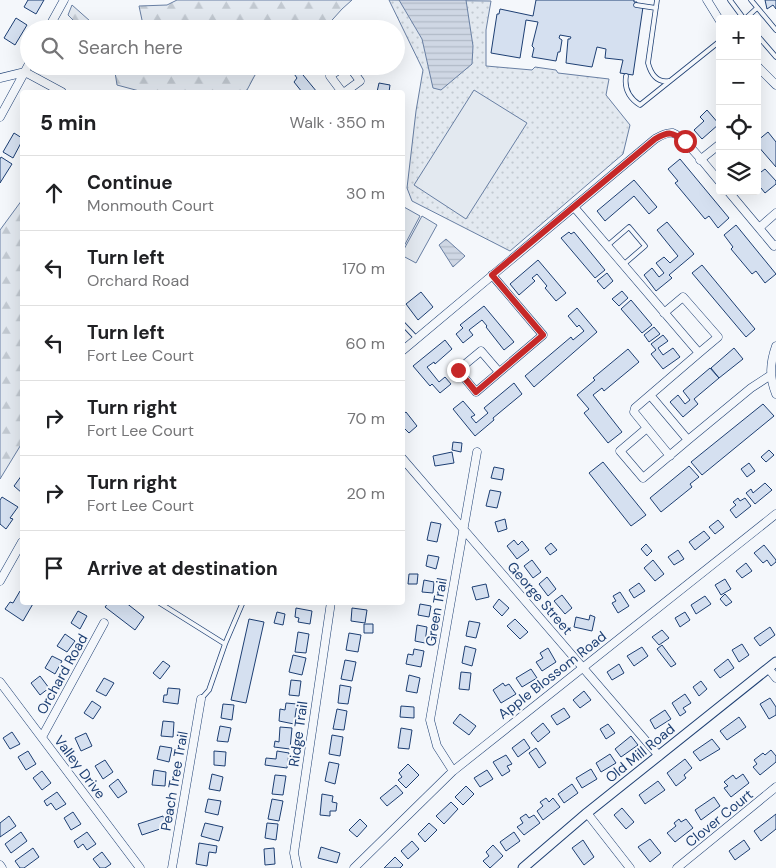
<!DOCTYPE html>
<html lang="en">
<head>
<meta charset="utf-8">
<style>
	:root { --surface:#fff; --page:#f6f6f6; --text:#202124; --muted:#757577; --line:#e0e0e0 }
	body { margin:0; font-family:"DM Sans",sans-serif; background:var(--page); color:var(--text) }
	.controls { position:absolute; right:15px; top:15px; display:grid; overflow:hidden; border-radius:5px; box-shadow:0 5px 20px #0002 }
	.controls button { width:45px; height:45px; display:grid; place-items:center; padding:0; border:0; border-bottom:1px solid var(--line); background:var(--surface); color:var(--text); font:25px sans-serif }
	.stop { position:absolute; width:15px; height:15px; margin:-11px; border:4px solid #c62828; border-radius:50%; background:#fff }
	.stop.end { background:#c62828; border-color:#fff; box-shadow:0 1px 5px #0008 }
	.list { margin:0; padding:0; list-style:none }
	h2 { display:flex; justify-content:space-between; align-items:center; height:65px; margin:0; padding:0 20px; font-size:21px }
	h2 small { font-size:16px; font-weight:400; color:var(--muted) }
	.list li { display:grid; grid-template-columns:32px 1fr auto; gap:15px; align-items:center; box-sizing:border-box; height:75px; padding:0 20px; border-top:1px solid var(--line) }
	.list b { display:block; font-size:19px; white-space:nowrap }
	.list p { margin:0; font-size:16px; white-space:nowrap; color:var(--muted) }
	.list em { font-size:16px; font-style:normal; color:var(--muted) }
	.icon { flex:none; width:28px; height:28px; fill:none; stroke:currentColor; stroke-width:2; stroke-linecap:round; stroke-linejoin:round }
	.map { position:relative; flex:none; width:776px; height:868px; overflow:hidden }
	.search { position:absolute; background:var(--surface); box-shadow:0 5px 20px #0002; left:20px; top:20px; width:385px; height:55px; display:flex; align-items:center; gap:12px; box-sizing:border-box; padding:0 18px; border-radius:28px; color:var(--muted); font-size:19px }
	.panel { position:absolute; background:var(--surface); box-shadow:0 5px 20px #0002; left:20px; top:90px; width:385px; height:515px; border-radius:5px }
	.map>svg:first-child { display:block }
</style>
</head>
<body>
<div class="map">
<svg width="776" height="868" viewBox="0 0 776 868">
	<defs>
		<pattern id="forest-firs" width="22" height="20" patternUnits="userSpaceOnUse" patternTransform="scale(1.25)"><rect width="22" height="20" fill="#e3e9f0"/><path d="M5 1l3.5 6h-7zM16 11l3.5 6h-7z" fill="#c2c9d1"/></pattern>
		<pattern id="park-dots" width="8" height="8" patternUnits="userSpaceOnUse" patternTransform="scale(1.25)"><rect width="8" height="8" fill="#e3e9f0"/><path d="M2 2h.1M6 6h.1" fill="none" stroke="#c2c9d1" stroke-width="1.8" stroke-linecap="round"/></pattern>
		<pattern id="water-rules" width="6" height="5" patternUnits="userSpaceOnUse" patternTransform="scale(1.25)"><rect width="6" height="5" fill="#cfd7e4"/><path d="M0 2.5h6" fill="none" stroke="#b1bac7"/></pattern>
	</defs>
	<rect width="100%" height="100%" fill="#f4f7fb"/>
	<path fill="url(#forest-firs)" stroke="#687fa3" d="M177 0H352L342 9 324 29H139L142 20 139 6 167 5Z
		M72 5 99 29H82L68 15Z
		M114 66H266L255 75 247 90 241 92H143L117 85Z
		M22 200V443L0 479V230Z"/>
	<path fill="url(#park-dots)" stroke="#687fa3" d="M389 0 491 1 486 30V66L532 70 535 67 556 70 558 73 609 79 606 95 630 125 623 154 510 251 412 201 407 188 416 111 423 70Z"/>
	<path fill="#e3e9f0" stroke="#687fa3" d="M474 90 527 123 466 219 414 185Z
		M404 207 420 216 403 248 402 210Z
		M422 216 437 225 416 263 403 256V251Z"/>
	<path fill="url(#water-rules)" stroke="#687fa3" d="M399 0H466L473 46 472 64 441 90 433 88 422 39Z
		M446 239 465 256 453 267 439 245Z"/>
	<path fill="#d5e0f0" stroke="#1d3f73" d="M28 0H44L36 14 24 7Z
		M536 0H634V2H637L636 6 643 7 633 75 620 73 623 60 605 58 606 49 597 47 592 67 566 63 568 39H570L571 37 560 35 559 38 562 40 560 52H558L556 61 532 57 534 48 532 46 538 22 526 20 520 58 491 53 497 14H499L500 9 533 16Z
		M765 0H776V9L773 5 767 9Z
		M16 18 27 25 15 45 4 38Z
		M299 66H312L310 68 308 66 303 71 305 73 303 75 317 92H302L294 82 297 78 292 71Z
		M379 83 390 85 389 92H377Z
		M707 110 719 124 702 139 694 130 704 121 700 117Z
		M768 132 776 142V167L757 145V141Z
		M14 133 22 138V141L13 158 3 152Z
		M1 157 12 164 0 183V159Z
		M680 159 729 218 718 228 709 216 705 219 675 183 678 181 668 169Z
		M765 169 776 181V184L765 193 761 188 757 191V175Z
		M634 180 657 207 649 214 634 196 605 221 597 211Z
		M667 222 694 254 669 275 672 278 656 291 644 275 652 268 659 277 664 273 656 263 664 257 670 263 678 256 657 230Z
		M736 225 776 274 765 283 756 271 752 274 731 249 733 247 724 235Z
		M569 232 571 234 574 232 605 270 595 278 561 238Z
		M538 260 566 293 556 301 545 288 547 286 537 274 532 278 535 281 519 295 510 284Z
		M702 265 755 329 746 337 692 273Z
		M607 273 613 281 604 289 597 281Z
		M622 291 628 298 619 306 612 299Z
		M421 292 433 307 418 320 406 304Z
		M631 300 652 325 642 333 621 309Z
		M484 306 514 342 504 350 486 327 487 326 482 320 469 330 473 335 463 343 456 334 463 328 460 325Z
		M577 308 597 332 534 387 525 376 571 337 573 340 584 331 579 325 577 327 568 316Z
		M654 327 660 334 649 342 644 335Z
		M663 335 668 341 658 348 663 355 673 348 680 357 663 369 651 354 656 350 651 344Z
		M445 340 452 349 435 364 434 362 427 367 439 382 445 377 451 384 440 393 432 384 430 386 413 366Z
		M734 348 743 359 719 378 711 368Z
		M628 349 639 362 604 391 602 388 593 395 622 432 608 443 584 413 589 409 577 395 595 380 593 378Z
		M710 368 719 378 694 399 698 404 683 417 670 402 678 395 685 404 690 400 683 391Z
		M514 383 522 394 493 418 494 420 475 436 453 409 463 401 475 415 471 417 476 423 488 413 484 408Z
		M763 404 774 416 702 475 691 462Z
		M406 412 417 426 409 433 402 426V415Z
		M453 442 462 443 461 452 452 450Z
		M769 450 774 455 766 462 761 457Z
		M452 452 454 463 435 466 433 456Z
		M603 462 646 515 631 526 589 473Z
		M749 463 755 471 747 477 741 469Z
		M689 466 699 477 690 484 692 487 661 512 650 498Z
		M494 467 504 469 502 480 491 478Z
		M22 475V493L14 486Z
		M765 483 772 490 755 504 746 493 751 489 753 493Z
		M490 490 501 492 497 508 486 506Z
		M2 497 18 507 10 518 13 519 6 529 0 524V500Z
		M738 498 740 501 745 498 751 506 736 518 730 510 736 505 733 502Z
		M505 519 507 529 498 532 495 522Z
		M718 520 724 527 715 534 709 527Z
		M431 522 441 524 437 542 427 540Z
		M704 531 710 538 695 550 689 542Z
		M514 540 518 545 522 541 529 550 517 559 507 546Z
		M551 543 557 550 550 555 545 548Z
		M646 544 652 551 647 556 641 549Z
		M764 545 776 560V562L771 566 767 560 763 563 754 553Z
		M678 550 684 559 674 565 668 557Z
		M428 555 439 557 436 569 426 566Z
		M532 560 541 572 533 578 524 566Z
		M653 560 664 574 655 581 644 568Z
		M746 563 752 571 742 578 736 571Z
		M409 574H418L417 584H408Z
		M547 577 556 589 548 596 539 584Z
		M725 579 731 589 721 595 715 585Z
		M424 580 434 582 433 593 422 592Z
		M639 583 645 591 634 598 629 590Z
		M486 584 489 597 476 600 472 587Z
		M20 591 22 593V602H34L23 621 5 609 10 602 13 603Z
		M620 592 629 606 618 613 612 603 616 601 613 596Z
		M725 594 732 602 726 606 720 599Z
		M562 595 572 608 565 614 554 601Z
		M705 596 711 604 696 614 691 605Z
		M499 599 509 608 502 616 493 607Z
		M109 602H125L144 617 135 630 105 607Z
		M420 604 431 606 429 617 418 615Z
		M296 608 312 611 310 624 298 622 299 618 295 617Z
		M352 608 367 610 365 623 351 621Z
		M78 611 87 616 80 629 71 623Z
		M277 612 285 614 283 625 274 623Z
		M685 612 690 620 680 627 675 618Z
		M590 615 595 617 592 631 574 627 576 617 589 620Z
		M249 619 264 622 246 703 231 700Z
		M515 619 528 632 520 639 507 626Z
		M469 621 480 623 476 638 466 636Z
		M364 624H373V633H364Z
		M417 625 427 627 425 643 415 641Z
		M770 627 775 635 760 646 754 638Z
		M662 630 669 638 659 645 652 637Z
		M298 632 309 634 306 653 295 652Z
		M349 633 361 635 358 652 346 650Z
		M65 634 75 641 67 652 57 646Z
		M742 644 749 655 739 662 732 650Z
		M662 645 676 664 671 667 657 649Z
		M465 646 476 649 472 666 462 663Z
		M642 647 648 656 634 666 627 656Z
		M548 648 556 662 542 671 536 662 543 658 540 653Z
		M414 649 424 651 421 667 406 664 408 654 413 655Z
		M293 655 306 658 302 675 289 672Z
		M52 656 62 661 55 674 45 668Z
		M728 659 734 668 720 678 714 670Z
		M345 660 356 662 352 681 341 679Z
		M163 661 170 666 160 679 153 673Z
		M619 664 624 673 612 680 607 672Z
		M531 669 537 678 522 687 516 678Z
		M461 672 471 673 469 690 459 689Z
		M409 675 420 678 417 693 406 691Z
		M40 676 49 688 40 695 31 683Z
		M104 678 114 683 106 696 96 691Z
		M291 680 301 681 299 696 289 695Z
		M701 681 707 689 699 696 693 687Z
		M503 683 505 686 509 684 516 694 501 703 493 690Z
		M340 685 351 687 348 704 338 703Z
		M168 688 180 689 178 704 163 702 164 695H167Z
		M584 691 591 700 580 708 573 700Z
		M685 694 691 703 683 708 686 712 680 716 672 703Z
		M770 698 776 707V715L769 719 760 704Z
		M92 701 101 707 93 719 84 713Z
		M286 703 297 704 294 724 279 721 280 709 285 710Z
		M223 704 234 705 232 720 221 718Z
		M401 706 414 707V718L400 717Z
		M564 708 570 717 557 725 551 716Z
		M337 709 347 711 344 730 333 729Z
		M665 710 671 719 655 729 650 720Z
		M460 714 476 726 469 735 453 723Z
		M739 717 746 727 727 740 720 731Z
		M163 721 174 722 173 737 161 736Z
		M543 723 550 732 538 742 531 733Z
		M608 724 615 733 606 739 600 729Z
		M220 726 231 728 228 742 217 741Z
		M280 727 292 728 290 749 274 747 275 741 279 742Z
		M401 728 412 730 409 749 398 748Z
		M12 732 20 744 10 749 3 738Z
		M86 733 92 746 81 751 75 738Z
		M332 735 343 737 340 756 329 754Z
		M631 736 638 745 621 757 615 749Z
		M524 739 530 748 518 757 512 748Z
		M712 739 720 749 700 761 693 752Z
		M160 746 172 748 169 762 157 759Z
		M536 748 546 763 539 768 529 753Z
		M771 750 776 756V762L760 775 753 767 757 764 754 760 763 753 765 755Z
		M28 751 36 764 26 770 18 757Z
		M214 751 226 752 225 766 214 765Z
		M277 751 289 753 287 768 265 765 266 758 276 759Z
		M610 754 616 763 601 772 596 763Z
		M506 755 512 764 507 766 510 771 502 776 493 762Z
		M685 759 692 768 684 775 686 778 676 786 667 773Z
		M105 760 113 772 103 779 95 766Z
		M329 762 339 764 335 784 325 781Z
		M408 764 419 775 406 788 398 780 402 777 399 773Z
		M591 769 597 779 582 788 576 778Z
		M154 770 166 772 165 786 152 785Z
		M487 770 493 779 480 787 474 778Z
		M42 771 51 783 42 790 33 778Z
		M212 774 223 777 220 791 209 789Z
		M743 774 749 783 731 797 724 788 728 786 724 782 733 775 736 779Z
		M275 775 286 776 283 795 272 794Z
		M118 779 127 792 118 798 109 786Z
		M658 781 665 790 645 804 639 795Z
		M572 784 578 793 564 803 558 794Z
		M396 785 403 793 387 806 380 798Z
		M466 786 474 794 463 805 455 797Z
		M57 792 66 804 56 810 51 803 47 806 44 801Z
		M322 794 333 796 332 802 337 803 336 811H330V816L320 815Z
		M714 797 720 806 701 820 695 810Z
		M546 798 549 802 553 798 560 807 543 820 537 811 543 806 540 802Z
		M208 799 221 801 218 815 205 812Z
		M272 799 283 801 279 821 268 819Z
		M451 802 458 809 444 824 436 816Z
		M622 808 634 822 626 829 614 815Z
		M73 812 81 824 71 830 64 818Z
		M526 814 529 818 534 815 540 823 524 835 517 827 523 823 520 818Z
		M776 814V829L761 841 754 831Z
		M9 816 16 826 0 837V823Z
		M163 816 166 827 142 835 138 824Z
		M360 819 367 826 357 837 349 830Z
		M679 819 681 822 686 819 693 828 675 842 667 833 676 826 674 823Z
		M205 823 223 827 219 841 201 836Z
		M267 823 278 824 276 840 265 838Z
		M429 823 437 830 425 842 418 834Z
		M21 832 27 841 11 853 5 844Z
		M87 832 96 844 87 850 83 844 78 848 74 841Z
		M514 832 520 841 506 851 500 842Z
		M650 839 661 853 650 862 638 847Z
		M583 840 594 857 584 865 572 848Z
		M744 840 750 849 735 860 729 851Z
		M412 841 419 849 408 859 401 851Z
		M199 843 217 846 216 853 209 852 207 866 196 864Z
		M493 845 503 856 490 868 483 861 489 856 486 852Z
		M321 847 340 853 337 863 318 858Z
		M33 848 39 857 24 868H20L15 861Z
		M274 848 275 864 265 865 264 849Z
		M102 852 111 864 105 868H100L93 859Z
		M395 857 403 865 400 868H384Z"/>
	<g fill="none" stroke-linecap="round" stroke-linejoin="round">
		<g stroke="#1d3f73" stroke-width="5.5">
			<path id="service" d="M657 0 648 63C651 74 657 83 669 81
				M730 0 744 19
				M751 0 776 30
				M636 5 656 8
				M745 19 757 8
				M757 35 776 57
				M626 76C624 89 629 98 640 105L720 41
				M607 246 629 227 645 246 623 265
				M402 323 417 339
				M158 602 225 644
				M201 699 209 690 225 644 243 602"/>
		</g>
		<g stroke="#1d3f73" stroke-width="9">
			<path id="minor" d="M707 0 720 21
				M48 29 64 0
				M757 66 776 85
				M0 78 25 72 62 92
				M342 92 330 76 344 66
				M345 92 360 81 349 66
				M0 117 29 64
				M700 160 720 144
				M728 191 759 228
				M574 207 699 353 635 408 634 412 647 428 620 451 643 478 688 440
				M776 213 759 228 774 246 776 245
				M492 275 543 335 476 392 458 370 481 351 499 372
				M664 313 683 297 718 337 699 353
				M776 346C770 363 769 377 776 394
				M402 351 655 139C660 136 666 132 673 133 684 136 711 172 720 182
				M650 395 688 440 751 388 771 375
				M647 428 670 456
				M402 458 659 756
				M0 581 22 542
				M768 668 776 678
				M0 682 140 868
				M42 737 104 623
				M453 771 437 746 430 720 477 452
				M587 813 630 868
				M0 865 2 868
				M172 868 201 699
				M297 868 294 853 331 602
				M354 868 453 771 776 514
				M677 868 776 787"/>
		</g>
		<g stroke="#1d3f73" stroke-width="11">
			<path id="tertiary" d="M523 868 587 813 776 662"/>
		</g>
		<use href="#service" stroke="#f4f7fb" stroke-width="4"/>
		<use href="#minor" stroke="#f4f7fb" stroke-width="8"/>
		<use href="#tertiary" stroke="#f4f7fb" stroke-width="9"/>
	</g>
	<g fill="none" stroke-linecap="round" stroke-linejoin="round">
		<path stroke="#c62828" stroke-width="6" d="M458 370 476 392 543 335 492 275 655 139C669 131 672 132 685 141"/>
	</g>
	<g text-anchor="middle" stroke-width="4" stroke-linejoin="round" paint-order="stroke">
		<g font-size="14" fill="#1d3f73" stroke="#f4f7fb">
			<text transform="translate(540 598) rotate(49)" y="5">George Street</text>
			<text transform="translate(436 612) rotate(-80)" y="5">Green Trail</text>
			<text transform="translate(62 674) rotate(-61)" y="5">Orchard Road</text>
			<text transform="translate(552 675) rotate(-38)" y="5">Apple Blossom Road</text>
			<text transform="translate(298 734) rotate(-82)" y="5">Ridge Trail</text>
			<text transform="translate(640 753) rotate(-39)" y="5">Old Mill Road</text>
			<text transform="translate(80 767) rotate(53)" y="5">Valley Drive</text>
			<text transform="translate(174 781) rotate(-80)" y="5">Peach Tree Trail</text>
			<text transform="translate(719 818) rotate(-39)" y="5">Clover Court</text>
		</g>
	</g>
</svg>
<div class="controls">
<button>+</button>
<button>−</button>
<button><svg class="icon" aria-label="locate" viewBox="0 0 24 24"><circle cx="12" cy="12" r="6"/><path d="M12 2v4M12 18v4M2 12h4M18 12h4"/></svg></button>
<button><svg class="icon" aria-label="layers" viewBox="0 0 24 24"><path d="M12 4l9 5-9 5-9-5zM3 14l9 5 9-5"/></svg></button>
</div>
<div class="stop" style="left:685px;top:141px"></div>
<div class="stop end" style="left:458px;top:370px"></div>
<div class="search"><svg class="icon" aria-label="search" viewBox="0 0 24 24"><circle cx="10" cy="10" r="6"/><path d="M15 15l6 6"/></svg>Search here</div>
<section class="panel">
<h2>5 min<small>Walk · 350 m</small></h2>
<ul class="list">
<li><svg class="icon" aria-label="ahead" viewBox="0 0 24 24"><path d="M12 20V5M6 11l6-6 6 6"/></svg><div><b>Continue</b><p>Monmouth Court</p></div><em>30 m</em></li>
<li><svg class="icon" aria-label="left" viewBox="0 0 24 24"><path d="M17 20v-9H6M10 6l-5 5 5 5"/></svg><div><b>Turn left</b><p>Orchard Road</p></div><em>170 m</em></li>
<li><svg class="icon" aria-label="left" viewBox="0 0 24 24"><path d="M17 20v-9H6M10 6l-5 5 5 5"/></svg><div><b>Turn left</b><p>Fort Lee Court</p></div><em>60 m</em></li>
<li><svg class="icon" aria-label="right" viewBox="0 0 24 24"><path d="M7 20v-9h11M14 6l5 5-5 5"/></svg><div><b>Turn right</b><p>Fort Lee Court</p></div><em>70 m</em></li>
<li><svg class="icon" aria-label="right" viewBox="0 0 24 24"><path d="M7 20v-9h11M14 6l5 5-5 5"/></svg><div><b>Turn right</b><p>Fort Lee Court</p></div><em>20 m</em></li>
<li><svg class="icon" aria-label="arrive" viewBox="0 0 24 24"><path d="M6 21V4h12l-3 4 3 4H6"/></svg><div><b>Arrive at destination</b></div></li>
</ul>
</section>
</div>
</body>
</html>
